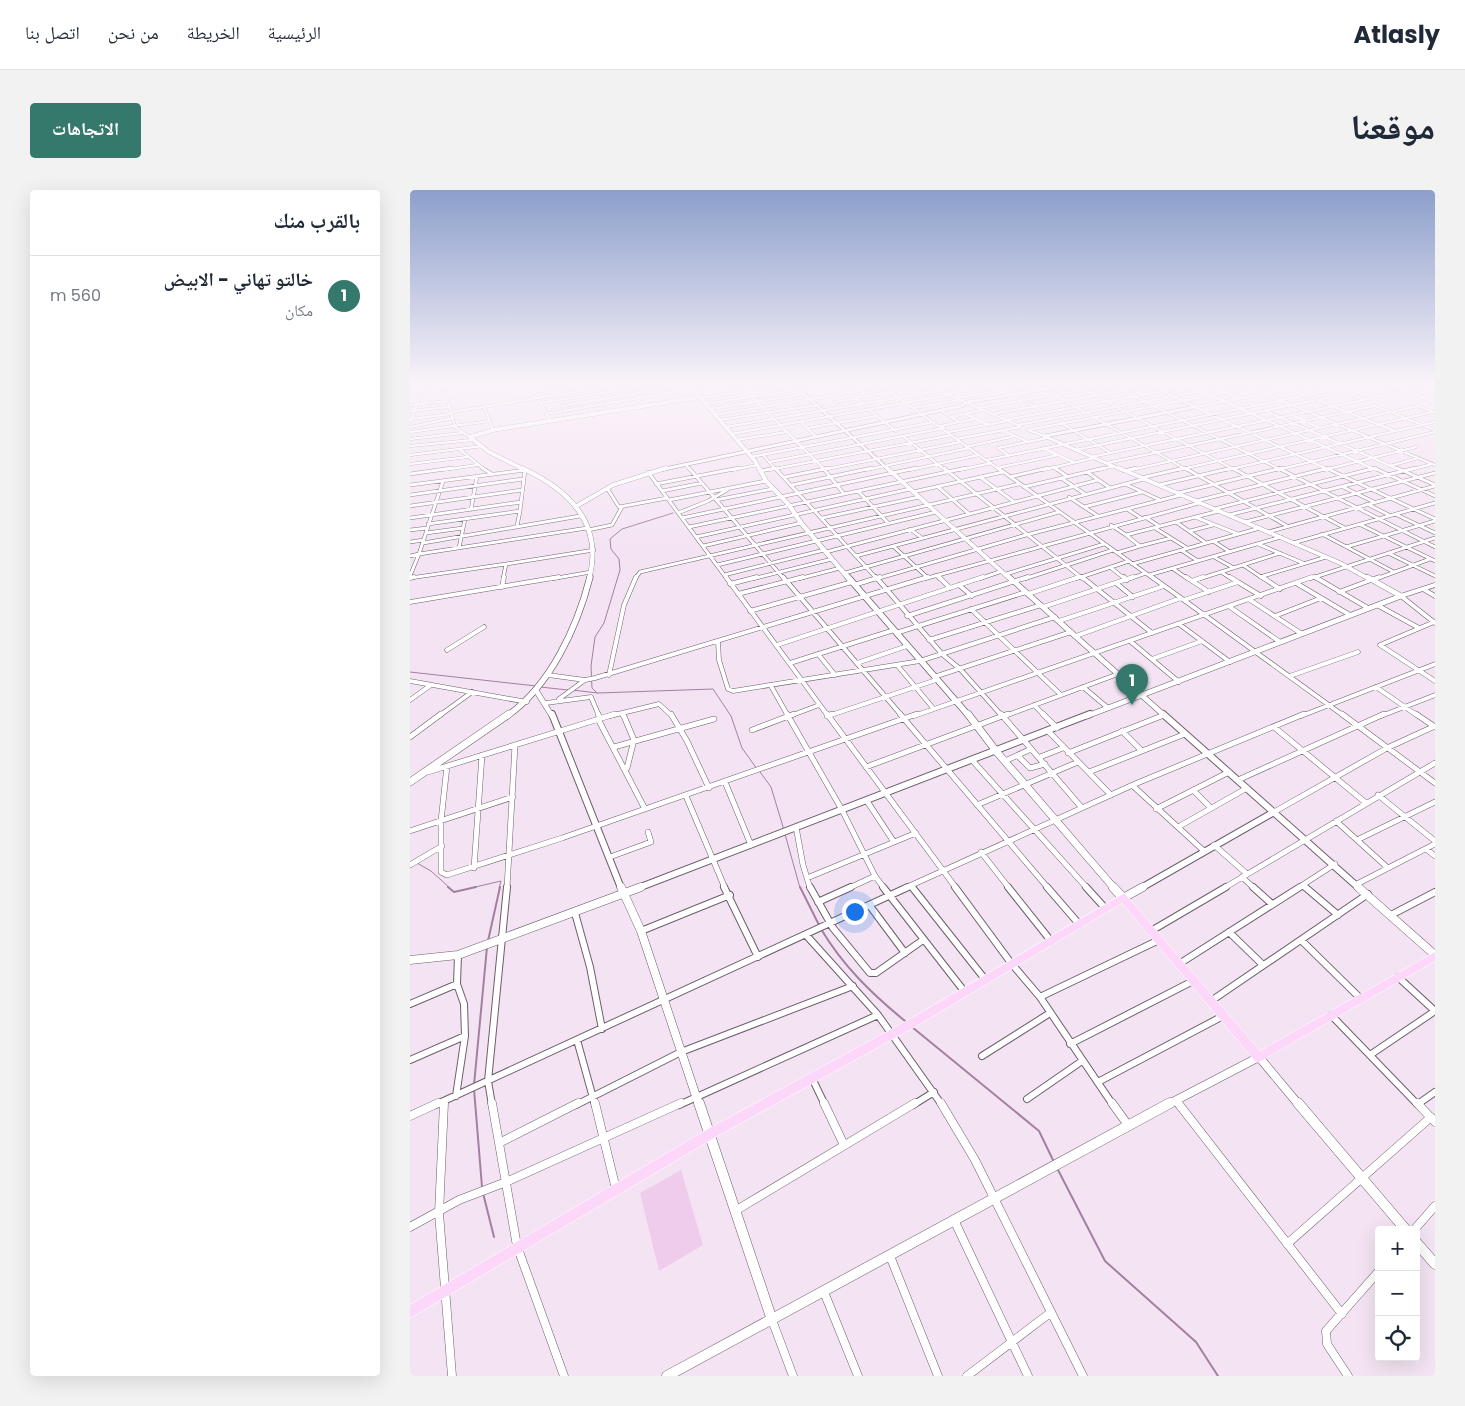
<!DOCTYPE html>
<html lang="ar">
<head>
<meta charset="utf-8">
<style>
	:root { --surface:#fff; --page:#f2f2f3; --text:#1f2937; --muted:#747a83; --line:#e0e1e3; --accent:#35796c }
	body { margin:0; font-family:Poppins,"Noto Naskh Arabic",sans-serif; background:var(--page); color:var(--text); direction:rtl }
	.controls { position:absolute; right:15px; bottom:15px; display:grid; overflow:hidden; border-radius:5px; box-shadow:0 5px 20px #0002 }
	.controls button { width:45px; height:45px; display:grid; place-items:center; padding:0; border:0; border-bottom:1px solid var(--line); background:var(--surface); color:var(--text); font:25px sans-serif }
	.you { position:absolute; left:444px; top:721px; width:18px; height:18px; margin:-12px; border:4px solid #fff; border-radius:50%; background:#1a73e8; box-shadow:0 0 0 8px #1a73e833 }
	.badge { display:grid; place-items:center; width:32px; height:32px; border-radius:50%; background:var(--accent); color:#fff; font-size:16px; font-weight:700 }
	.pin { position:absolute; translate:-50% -41px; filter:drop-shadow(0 1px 2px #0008) }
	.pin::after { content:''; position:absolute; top:26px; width:18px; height:15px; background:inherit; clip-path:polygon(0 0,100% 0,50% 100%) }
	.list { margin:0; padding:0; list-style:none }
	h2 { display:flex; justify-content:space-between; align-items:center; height:65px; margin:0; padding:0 20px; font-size:21px }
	h2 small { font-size:16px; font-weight:400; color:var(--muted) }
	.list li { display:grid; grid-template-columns:32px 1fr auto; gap:15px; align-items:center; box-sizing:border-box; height:80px; padding:0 20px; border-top:1px solid var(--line) }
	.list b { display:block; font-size:19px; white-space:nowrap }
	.list p { margin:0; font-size:16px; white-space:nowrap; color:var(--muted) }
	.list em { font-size:16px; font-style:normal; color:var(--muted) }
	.icon { flex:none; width:28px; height:28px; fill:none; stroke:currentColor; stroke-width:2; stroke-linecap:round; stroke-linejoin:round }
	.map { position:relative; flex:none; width:1025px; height:1186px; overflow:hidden; direction:ltr; border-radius:5px }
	header { display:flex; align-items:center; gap:30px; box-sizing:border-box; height:70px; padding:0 25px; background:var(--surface); border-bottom:1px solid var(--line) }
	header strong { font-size:24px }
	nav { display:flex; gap:28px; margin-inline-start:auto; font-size:18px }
	.intro { display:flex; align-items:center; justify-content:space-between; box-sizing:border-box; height:120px; padding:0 30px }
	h1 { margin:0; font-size:35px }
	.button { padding:12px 22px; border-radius:5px; background:var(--accent); color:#fff; font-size:18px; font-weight:700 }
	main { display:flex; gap:30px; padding:0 30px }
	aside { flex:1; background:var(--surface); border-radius:5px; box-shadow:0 5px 20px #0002 }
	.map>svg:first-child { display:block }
</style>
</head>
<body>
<header>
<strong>Atlasly</strong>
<nav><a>الرئيسية</a><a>الخريطة</a><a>من نحن</a><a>اتصل بنا</a></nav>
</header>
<div class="intro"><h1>موقعنا</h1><a class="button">الاتجاهات</a></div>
<main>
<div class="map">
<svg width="1025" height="1186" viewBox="0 0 1025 1186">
	<rect width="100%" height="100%" fill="#f4e4f3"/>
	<path fill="#efccec" d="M271 980 293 1055 249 1081 230 1003Z"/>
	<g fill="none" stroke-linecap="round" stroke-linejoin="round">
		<path stroke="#a380a0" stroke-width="1" d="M0 482 126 496
			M130 497 158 500
			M162 500 188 503 303 499 321 526 332 558 347 579
			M187 503 182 498 181 476 185 447 194 433 210 380 209 369 201 359 200 349 212 339 263 323
			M350 582 361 597 374 640
			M375 644 390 698
			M7 673 21 681 40 698
			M61 698 91 691 89 698"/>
		<path stroke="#a380a0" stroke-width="2" d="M38 697 44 702 66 697
			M390 697 409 735
			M411 739C433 776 462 804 495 831
			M78 751 90 697
			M502 837 629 941 643 970
			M64 895 77 757
			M64 899 72 997
			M647 978 695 1071 786 1152 808 1186
			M73 1003 84 1047"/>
		<g stroke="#6c5f6b" stroke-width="3">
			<path id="minor-far5" d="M0 192H3
				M13 192 35 200 45 237 60 247
				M117 192 124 204
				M261 192 278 209
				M334 192 336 201 415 280
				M425 192 453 214
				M466 192 590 280
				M508 192 610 236
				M584 192 635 223
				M622 192 777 280
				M659 192 825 280
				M696 192 871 280
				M772 192 966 280
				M790 192 844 215
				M903 192 954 209
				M969 192 1025 212
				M1008 192 1017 195
				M865 193 894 205
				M513 194 527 192
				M980 196 999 192
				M281 197 355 192
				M0 198 14 197
				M805 198 839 192
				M841 198 1025 275
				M524 199 566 192
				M0 202 30 199
				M123 202 188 192
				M535 204 604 192
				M1011 207 1025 204
				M291 208 377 195 415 192
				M445 208 516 196
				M547 208 640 192
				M907 210 985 241
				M129 211 140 230
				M425 212 446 209
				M130 213 260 192
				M295 214 392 199
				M0 215 38 211
				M963 215 1025 240
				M74 217 83 240
				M785 217 919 280
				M785 217 905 194
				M503 218 551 210
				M569 218 718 192
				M300 219 394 204
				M459 220 486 241
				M530 220 541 227 572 220
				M0 221 40 217
				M156 221 153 216 249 199 255 204
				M856 221 990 280
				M42 222 225 192
				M136 224 270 201
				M555 224 579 235
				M582 224 761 192
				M305 225 503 192
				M882 225 910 238
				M0 229 42 224
				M310 230 408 215
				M595 230 780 196
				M1 231 13 197
				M391 232 405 246
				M549 232 566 229
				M651 233 699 262
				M608 235 792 201
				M531 236 549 232 541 227
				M0 237 43 228
				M316 237 528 201
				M398 238 467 226
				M592 240 618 252
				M618 240 871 192
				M618 240 634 246
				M0 242 80 231
				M539 242 597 231
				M321 244 539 205
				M493 246 534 238
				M0 249 52 243
				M547 249 610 237
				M327 250 376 242
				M0 256 62 250
				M556 257 605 246
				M633 258 663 272
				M49 259 75 280
				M665 260 935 204
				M0 265 73 256
				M353 265 366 280
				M598 265 588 258 637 248
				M341 267 524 232
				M681 267 1025 195
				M577 270 922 200
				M360 272 493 246 535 280
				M697 273 965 216
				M0 274 57 267
				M275 274 280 280
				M980 276 1008 268
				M643 277 647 280
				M587 278 648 265
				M33 280 67 275
				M323 280 347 275
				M359 280 542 245
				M412 280 550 252
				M456 280 559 258
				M500 280 569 265
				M550 280 581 273
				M633 280 684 268
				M689 280 704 276
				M721 280 1008 216 1025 222
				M768 280 1023 222
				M817 280 1025 232
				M867 280 1025 242
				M914 280 1006 257
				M960 280 966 278
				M1000 280 1022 274"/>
		</g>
		<g stroke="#6c5f6b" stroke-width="4">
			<path id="minor-far4" d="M72 278 82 284
				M279 278 374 389
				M365 278 467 389
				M413 278 434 304
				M534 278 673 389
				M588 278 744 389
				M645 278 658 287
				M775 278 877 336
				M822 278 935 338
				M868 278 1025 357
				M916 278 1025 329
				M964 278 1025 306
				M987 278 1025 295
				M351 281 365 278
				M714 281 726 278
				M238 282 317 389
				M677 282 700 298
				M0 284 42 278
				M375 287 419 278
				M570 287 603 311
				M600 287 638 278
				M651 288 675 304
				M731 288 774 278
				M246 294 329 278
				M715 294 750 310
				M0 295 115 280
				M382 295 462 278
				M749 295 822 278
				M527 296 558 323
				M614 297 694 278
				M933 297 964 312
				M197 298 209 317 257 308
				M252 301 292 293
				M448 301 479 334
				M503 302 593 282
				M768 303 872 278
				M0 305 113 289
				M659 307 674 317 732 302
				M259 310 356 291
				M306 310 362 299
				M786 311 919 278
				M957 314 979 325
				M0 316 112 300
				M674 317 688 326
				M717 319 731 328
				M804 319 965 278
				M61 320 67 286
				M268 323 298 311 317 300
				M985 324 1025 343
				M819 325 1005 278
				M735 327 749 336
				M785 327 828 344
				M0 328 111 312
				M272 328 506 278
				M412 328 509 307
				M835 332 1025 283
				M18 334 110 321 115 280
				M949 334 1025 371
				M701 335 716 345
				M107 336 110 321
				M279 337 556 278
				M745 338 777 358
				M500 339 512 348
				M0 340 17 338
				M178 340 202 335 212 317
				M780 341 803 335
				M858 342 1025 296
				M16 343 53 338
				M912 344 984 382
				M286 347 500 299
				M803 351 820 362
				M0 352 14 350
				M13 353 170 326
				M796 353 766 332 809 321
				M883 353 1025 313
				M848 354 893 373
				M293 356 391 333
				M483 356 518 388
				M730 356 761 348
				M936 357 1025 331
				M49 358 55 329
				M771 360 788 371
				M416 362 688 290
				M707 363 730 356 716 345 766 332
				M978 363 1025 386
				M0 366 9 364 33 291
				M446 366 734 289
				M804 367 824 378
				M722 374 850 338
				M307 375 526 322
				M833 375 854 389
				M700 377 715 389
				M762 378 778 389
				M811 382 822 389
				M435 383 649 322
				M596 384 694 354
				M314 385 414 360
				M526 385 530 389
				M739 385 871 347
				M0 386 9 364 177 338
				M850 387 916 367
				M904 387 907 389
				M0 388 96 374
				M93 389 96 374 184 360
				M141 389 181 382
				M225 389 230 382 609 294
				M342 389 422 369
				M388 389 430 378
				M466 389 616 345 771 305
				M514 389 789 313
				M569 389 592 381
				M614 389 703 360
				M665 389 719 371
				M719 389 736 383
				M789 389 870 363
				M899 389 1025 348
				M966 389 1020 369"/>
		</g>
		<g stroke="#6c5f6b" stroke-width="5">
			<path id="minor-far3" d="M316 387 418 526
				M373 387 492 526
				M466 387 532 464 550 479 592 526
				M529 387 540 398
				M672 387 742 443
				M714 387 717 390
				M742 387 934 526
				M776 387 799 402
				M820 387 828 392
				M852 387 870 399
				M905 387 958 418
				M0 388 4 387
				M782 391 793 387
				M706 393 723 407
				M886 393 940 425
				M320 394 347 387
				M444 395 470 387
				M549 395 562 406
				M1025 395 991 406 1025 433
				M92 397 94 387
				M1013 399 1025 406
				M929 402 969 387
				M328 404 393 387
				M618 404 669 387
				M774 410 828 392 851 406
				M840 410 892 444
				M0 412 149 387
				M967 415 1009 438
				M633 417 723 387
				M820 417 870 452
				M561 419 650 504
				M340 421 442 392
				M497 426 618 387
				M865 426 911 408
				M649 431 754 396
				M1024 432 970 455 1025 491
				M769 434 820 472
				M486 443 616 402
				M666 446 771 408
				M519 450 631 415
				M720 451 769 492
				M308 452 309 470 318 499 323 501 510 471 645 427
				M367 455 573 387
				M37 460 74 437
				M408 464 425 485
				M742 469 792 451
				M380 473 484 440
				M447 473 497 456
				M487 475 523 518
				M138 485 175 490 185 488 518 387
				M199 485 214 415 226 387
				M880 486 948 462
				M524 487 661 442
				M0 491 117 512
				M361 496 378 526
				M673 497 698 518
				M966 497 1008 526
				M149 509 175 490
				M0 510 21 495
				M136 513 181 507 189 526
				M624 515 635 526
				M212 523 213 526
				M29 526 62 502
				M200 526 249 514 262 526
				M380 526 409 515
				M418 526 526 490
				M504 526 902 387
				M595 526 708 484
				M752 526 754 525
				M891 526 1025 474
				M971 526 1025 505"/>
		</g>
		<g stroke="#6c5f6b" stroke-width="6">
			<path id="minor-far2" d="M188 524 190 528
				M213 524 224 550 217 578
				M261 524 277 551 299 598
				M377 524 432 620 465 686 474 698
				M417 524 546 698
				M490 524 638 698
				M591 524 672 618
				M633 524 647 538
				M932 524 1025 593
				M1006 524 1025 537
				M417 526 422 524
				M188 529 235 619
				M864 537 956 613
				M342 540 384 524
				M638 541 701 605
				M712 541 731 560
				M0 547 31 524
				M204 557 304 529
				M658 563 754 525
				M608 566 620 578 635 574
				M630 567 653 558
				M562 570 677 698
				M595 571 621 559
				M37 576 31 631V682L37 685 152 648 507 524
				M456 577 598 524
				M18 582 205 524
				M679 582 775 544
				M828 590 974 524
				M315 592 341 655
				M723 596 794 661
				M783 600 801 618
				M968 605 1025 651
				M276 606 315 698
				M457 611 484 652
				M567 615 668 572
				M746 619 819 582
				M864 622 977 558 1025 536
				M926 631 978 678
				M386 637 393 675 400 698
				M768 637 837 598
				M0 641 103 607
				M947 650 1025 612
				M804 655 837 684
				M1016 659 1025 666
				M571 662 599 698
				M200 667 241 652 238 642
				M0 675 32 656
				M64 678 72 565
				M832 687 844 698
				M397 688 506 643
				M947 694 1025 654
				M893 695 896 698
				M501 696 503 698
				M97 698 105 555
				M439 698 465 686
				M495 698 725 594 894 524
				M814 698 1025 573
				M888 698 925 674"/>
		</g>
		<g stroke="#6c5f6b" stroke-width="8">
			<path id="minor-far1" d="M314 697 348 767
				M400 697 423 738 460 783H466L513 750
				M473 697 554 801
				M502 697 574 788
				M545 697 601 773 630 807 703 915
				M598 697 641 751
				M637 697 669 734
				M676 697 695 718
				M843 697 862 714
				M895 697 928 725
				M408 712 441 697
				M460 716 495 763
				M165 723 180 777 192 839
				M981 725 1025 702
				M231 741 320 705
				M741 741 816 697
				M819 742 853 775
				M396 745 468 825 532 915
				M891 750 950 808
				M769 774 890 697
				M988 787 1025 821
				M630 807 749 750
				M801 811 958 704
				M0 814 47 794
				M921 825 1008 915
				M167 850 185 915
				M660 854 783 791
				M960 865 1025 821
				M572 866 640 823
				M0 870 55 846
				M402 888 415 915
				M688 892 813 826
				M46 906 55 846 54 814 47 794 48 765
				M617 909 672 871
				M766 911 769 915
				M1008 914 1025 902
				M25 915 498 697
				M34 915V911
				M82 915 78 891 97 697
				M166 915 271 862 443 796
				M269 915 468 825
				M503 915 524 902"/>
		</g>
		<g stroke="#6c5f6b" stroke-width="9">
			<path id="minor" d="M34 913 29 1023 42 1186
				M82 913 107 1056 154 1186
				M185 913 206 999
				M414 913 434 955
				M531 913 565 970 673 1186
				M702 913 718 935
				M768 913 932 1124
				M1007 913 1025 932
				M0 926 28 913
				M89 953 168 913
				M325 1021 505 913
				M544 1030 618 1186
				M0 1037 49 1010 96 992 271 913
				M1004 1040 1025 1016
				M877 1054 1021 927
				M480 1066 528 1186
				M414 1102 448 1186
				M362 1130 383 1186
				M557 1186 640 1123
				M938 1186 917 1154 916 1141 969 1081"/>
		</g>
		<g stroke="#6c5f6b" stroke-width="4">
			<path id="tertiary-far5" d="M399 192 391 200 394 204 479 280
				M634 246 712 280
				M635 246 785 217 735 192
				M250 280 551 216 558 212 676 192"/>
		</g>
		<g stroke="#6c5f6b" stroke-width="4.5">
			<path id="tertiary-far4" d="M477 278 600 389
				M709 278 930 373 959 389
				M165 317 203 295 256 278"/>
		</g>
		<g stroke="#6c5f6b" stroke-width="6">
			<path id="tertiary-far3" d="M599 387 755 526
				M127 502 142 526
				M677 526 991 406 957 387"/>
		</g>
		<g stroke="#6c5f6b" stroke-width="8">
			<path id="tertiary-far2" d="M142 524 211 698
				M753 524 949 698
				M228 698 680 524
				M731 698 864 622"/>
		</g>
		<g stroke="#6c5f6b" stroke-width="9">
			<path id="tertiary-far1" d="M211 697 231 741 289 915
				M948 697 1025 765
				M713 708 733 697
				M0 770 48 765 231 697
				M757 915 849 867 889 915"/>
		</g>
		<g stroke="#6c5f6b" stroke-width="11">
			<path id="tertiary" d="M289 913 362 1130
				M888 913 996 1040
				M1006 1052 1025 1074
				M257 1186 760 913"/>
		</g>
		<g stroke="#6c5f6b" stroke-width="4.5">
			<path id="secondary-far4" d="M277 192 345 271 350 280
				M115 280 79 262 60 247 83 240 290 207"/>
		</g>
		<g stroke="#6c5f6b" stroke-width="5">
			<path id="secondary-far3" d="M112 278C159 300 194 333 179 389
				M349 278 356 291 379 315 391 333 439 389"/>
		</g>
		<g stroke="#6c5f6b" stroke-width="7">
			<path id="secondary-far2" d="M438 387 559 526
				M97 526C140 496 167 438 180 387"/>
		</g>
		<g stroke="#6c5f6b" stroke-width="8">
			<path id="secondary-far1" d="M558 524 586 561 704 698
				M0 592 99 524"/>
		</g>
		<g stroke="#6c5f6b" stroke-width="10">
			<path id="secondary" d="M703 697 713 708"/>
		</g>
		<g stroke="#fff" stroke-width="1">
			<path id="primary" d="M713 704 716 705 850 861 1025 762V771L849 872 845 871 712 713 510 834 304 948 0 1128V1115L296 940 502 828Z"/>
		</g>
		<use href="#minor-far5" stroke="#fff" stroke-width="2.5"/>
		<use href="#minor-far4" stroke="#fff" stroke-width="3"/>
		<use href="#minor-far3" stroke="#fff" stroke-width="4"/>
		<use href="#minor-far2" stroke="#fff" stroke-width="5"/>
		<use href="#minor-far1" stroke="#fff" stroke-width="6"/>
		<use href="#minor" stroke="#fff" stroke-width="8"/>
		<use href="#tertiary-far5" stroke="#fff" stroke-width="3"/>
		<use href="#tertiary-far4" stroke="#fff" stroke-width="4"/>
		<use href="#tertiary-far3" stroke="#fff" stroke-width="5"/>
		<use href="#tertiary-far2" stroke="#fff" stroke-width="6"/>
		<use href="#tertiary-far1" stroke="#fff" stroke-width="8"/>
		<use href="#tertiary" stroke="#fff" stroke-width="10"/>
		<use href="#secondary-far4" stroke="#fff" stroke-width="4"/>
		<use href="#secondary-far3" stroke="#fff" stroke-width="4.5"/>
		<use href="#secondary-far2" stroke="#fff" stroke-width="5.5"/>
		<use href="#secondary-far1" stroke="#fff" stroke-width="7"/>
		<use href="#secondary" stroke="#fff" stroke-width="9"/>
		<use href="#primary" fill="#fcd7fa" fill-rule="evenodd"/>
	</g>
	<linearGradient id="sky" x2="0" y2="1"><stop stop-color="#8c9fcb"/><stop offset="0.54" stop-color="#faf3fa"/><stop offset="1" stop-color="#faf3fa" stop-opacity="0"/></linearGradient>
	<rect width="1025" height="358" fill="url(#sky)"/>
</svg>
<div class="controls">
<button>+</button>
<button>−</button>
<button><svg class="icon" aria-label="locate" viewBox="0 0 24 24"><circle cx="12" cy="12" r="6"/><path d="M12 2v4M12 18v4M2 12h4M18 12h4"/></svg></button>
</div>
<div class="you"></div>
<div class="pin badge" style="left:722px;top:515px">1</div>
</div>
<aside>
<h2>بالقرب منك<small></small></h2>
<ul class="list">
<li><span class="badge">1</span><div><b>خالتو تهاني - الابيض</b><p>مكان</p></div><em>560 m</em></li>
</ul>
</aside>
</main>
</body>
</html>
